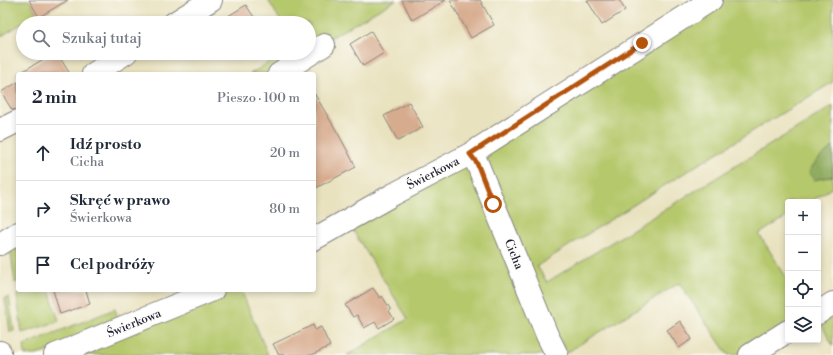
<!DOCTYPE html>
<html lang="pl">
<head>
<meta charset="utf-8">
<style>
	:root { --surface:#fff; --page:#f2f2f3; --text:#1f2937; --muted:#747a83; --line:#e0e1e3 }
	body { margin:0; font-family:"Libre Bodoni",serif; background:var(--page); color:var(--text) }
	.controls { position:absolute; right:12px; bottom:12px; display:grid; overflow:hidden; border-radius:4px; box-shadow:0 2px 6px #0003 }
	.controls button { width:36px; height:36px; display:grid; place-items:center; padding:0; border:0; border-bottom:1px solid var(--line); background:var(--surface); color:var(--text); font:20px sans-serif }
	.stop { position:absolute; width:12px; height:12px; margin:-9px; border:3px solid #b45309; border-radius:50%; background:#fff }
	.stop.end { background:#b45309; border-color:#fff; box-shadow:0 1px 4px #0008 }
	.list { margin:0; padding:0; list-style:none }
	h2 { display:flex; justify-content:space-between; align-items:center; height:52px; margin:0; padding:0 16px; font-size:17px }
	h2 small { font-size:13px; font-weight:400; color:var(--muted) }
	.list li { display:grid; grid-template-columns:26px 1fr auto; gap:12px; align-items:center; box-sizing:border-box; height:56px; padding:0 16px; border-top:1px solid var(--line) }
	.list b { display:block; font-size:15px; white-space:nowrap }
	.list p { margin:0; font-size:13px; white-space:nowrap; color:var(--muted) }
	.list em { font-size:13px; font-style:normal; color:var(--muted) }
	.icon { flex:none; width:22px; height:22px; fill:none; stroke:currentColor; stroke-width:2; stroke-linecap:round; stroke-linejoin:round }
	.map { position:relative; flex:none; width:833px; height:355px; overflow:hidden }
	.search { position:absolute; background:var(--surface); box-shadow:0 2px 6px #0003; left:16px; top:16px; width:300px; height:44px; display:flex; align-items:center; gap:10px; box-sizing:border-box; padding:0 14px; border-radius:22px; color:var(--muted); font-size:15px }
	.panel { position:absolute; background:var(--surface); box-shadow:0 2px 6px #0003; left:16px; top:72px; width:300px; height:220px; border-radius:4px }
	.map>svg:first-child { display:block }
</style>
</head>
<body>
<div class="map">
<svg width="833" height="355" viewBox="0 0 833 355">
	<rect width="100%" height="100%" fill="#fdfcf7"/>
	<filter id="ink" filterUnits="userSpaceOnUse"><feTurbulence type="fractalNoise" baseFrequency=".025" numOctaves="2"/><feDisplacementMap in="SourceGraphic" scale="8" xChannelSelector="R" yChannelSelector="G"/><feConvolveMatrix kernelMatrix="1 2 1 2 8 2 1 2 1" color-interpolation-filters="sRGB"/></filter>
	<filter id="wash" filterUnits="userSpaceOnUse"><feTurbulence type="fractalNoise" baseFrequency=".012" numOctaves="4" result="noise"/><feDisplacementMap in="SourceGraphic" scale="16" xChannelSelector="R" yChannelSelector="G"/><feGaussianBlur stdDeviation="0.9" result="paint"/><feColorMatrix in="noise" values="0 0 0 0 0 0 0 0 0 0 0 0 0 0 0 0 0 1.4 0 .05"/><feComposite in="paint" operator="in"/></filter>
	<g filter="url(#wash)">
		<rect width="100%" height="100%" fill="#e9e2bf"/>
		<path fill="#b5c86c" stroke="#6c7554" d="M5 0H29L37 14 0 37V3Z
			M268 0H396L309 50V23H282Z
			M725 0H833V82L681 175 537 266 547 282C642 223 738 165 833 106V187L810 202H788V216L759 234 788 280V322L735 355H728L679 283 566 353 502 208 484 150Z
			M284 53H304L270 74H250Z
			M454 166H473L549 355H347L408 319 352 229Z
			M18 245V282L15 283 10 247Z
			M33 290H49L59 321 22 333 17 295Z
			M231 290H241L268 355H74Z
			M9 297 14 331 10 332 5 298Z
			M115 309 120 324 37 355H25L24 345Z
			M833 310V346L819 320Z"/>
		<path fill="#90ac60" stroke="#59674e" d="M833 147V176L814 180 809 172C815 161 823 154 833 147Z"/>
		<g id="blocks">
			<path fill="#d7ab8d" d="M29 0H68L39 17Z
				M402 0H446L412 20Z
				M450 0H480L494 25 471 38Z
				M587 0H619L625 10 602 25Z
				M246 5 258 23H217Z
				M371 31 384 53 363 66 350 44Z
				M54 53H57L70 74H18Z
				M18 82V109L12 110 1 92Z
				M314 93 339 135 356 167 314 189Z
				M409 102 423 127 398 141 384 116Z
				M373 288 380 298 382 296 391 310 389 311 394 319 379 328 375 322 364 328 357 315 353 317 345 305Z
				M53 290H86L90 304 60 314Z
				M680 321 692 339 679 348 667 330Z
				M313 325 315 330 321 327 330 346 312 355H279L273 344Z"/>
		</g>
	</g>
	<g filter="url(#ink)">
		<use href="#blocks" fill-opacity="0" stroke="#86827d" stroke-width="1"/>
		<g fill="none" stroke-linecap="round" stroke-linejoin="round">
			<g stroke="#86827d" stroke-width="24">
				<path id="minor" d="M174 23 211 0
					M93 74 126 53
					M279 74 324 45
					M0 130 18 121
					M470 154 477 163 547 335 557 355
					M314 239 394 194 470 154 711 0
					M0 244 18 233
					M818 313 833 303
					M55 355 213 290
					M750 355 788 331"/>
			</g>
			<g stroke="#86827d" stroke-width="24">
				<path id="major" d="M0 352V355"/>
			</g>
			<use href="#minor" stroke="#fff" stroke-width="22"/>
			<use href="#major" stroke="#fff" stroke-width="22"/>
		</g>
	</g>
	<g fill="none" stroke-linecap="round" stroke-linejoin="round" filter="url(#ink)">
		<path stroke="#b45309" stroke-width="5" d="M493 204 477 163 470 154 642 43"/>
	</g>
	<g text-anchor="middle" stroke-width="3" stroke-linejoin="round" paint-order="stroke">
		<g font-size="12" fill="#22223b" stroke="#fdfcf7">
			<text transform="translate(433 173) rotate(-27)" y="4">Świerkowa</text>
			<text transform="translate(514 254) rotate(68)" y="4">Cicha</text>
			<text transform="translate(134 323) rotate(-22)" y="4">Świerkowa</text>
		</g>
	</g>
</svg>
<div class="controls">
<button>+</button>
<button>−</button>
<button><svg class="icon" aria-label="locate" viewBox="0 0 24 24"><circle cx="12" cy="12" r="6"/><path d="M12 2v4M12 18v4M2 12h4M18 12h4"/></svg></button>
<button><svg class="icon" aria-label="layers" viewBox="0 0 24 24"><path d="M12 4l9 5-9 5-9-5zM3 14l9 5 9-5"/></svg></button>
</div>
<div class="stop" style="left:493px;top:204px"></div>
<div class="stop end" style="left:642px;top:43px"></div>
<div class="search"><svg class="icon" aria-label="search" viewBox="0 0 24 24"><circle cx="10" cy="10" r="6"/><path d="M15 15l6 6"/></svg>Szukaj tutaj</div>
<section class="panel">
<h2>2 min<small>Pieszo · 100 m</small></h2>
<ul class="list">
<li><svg class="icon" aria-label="ahead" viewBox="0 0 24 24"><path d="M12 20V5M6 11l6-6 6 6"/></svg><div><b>Idź prosto</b><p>Cicha</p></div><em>20 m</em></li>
<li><svg class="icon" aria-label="right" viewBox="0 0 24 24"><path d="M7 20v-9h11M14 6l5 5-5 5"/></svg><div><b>Skręć w prawo</b><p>Świerkowa</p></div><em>80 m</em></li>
<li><svg class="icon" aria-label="arrive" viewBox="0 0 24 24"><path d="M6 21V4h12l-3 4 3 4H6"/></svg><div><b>Cel podróży</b></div></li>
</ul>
</section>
</div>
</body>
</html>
